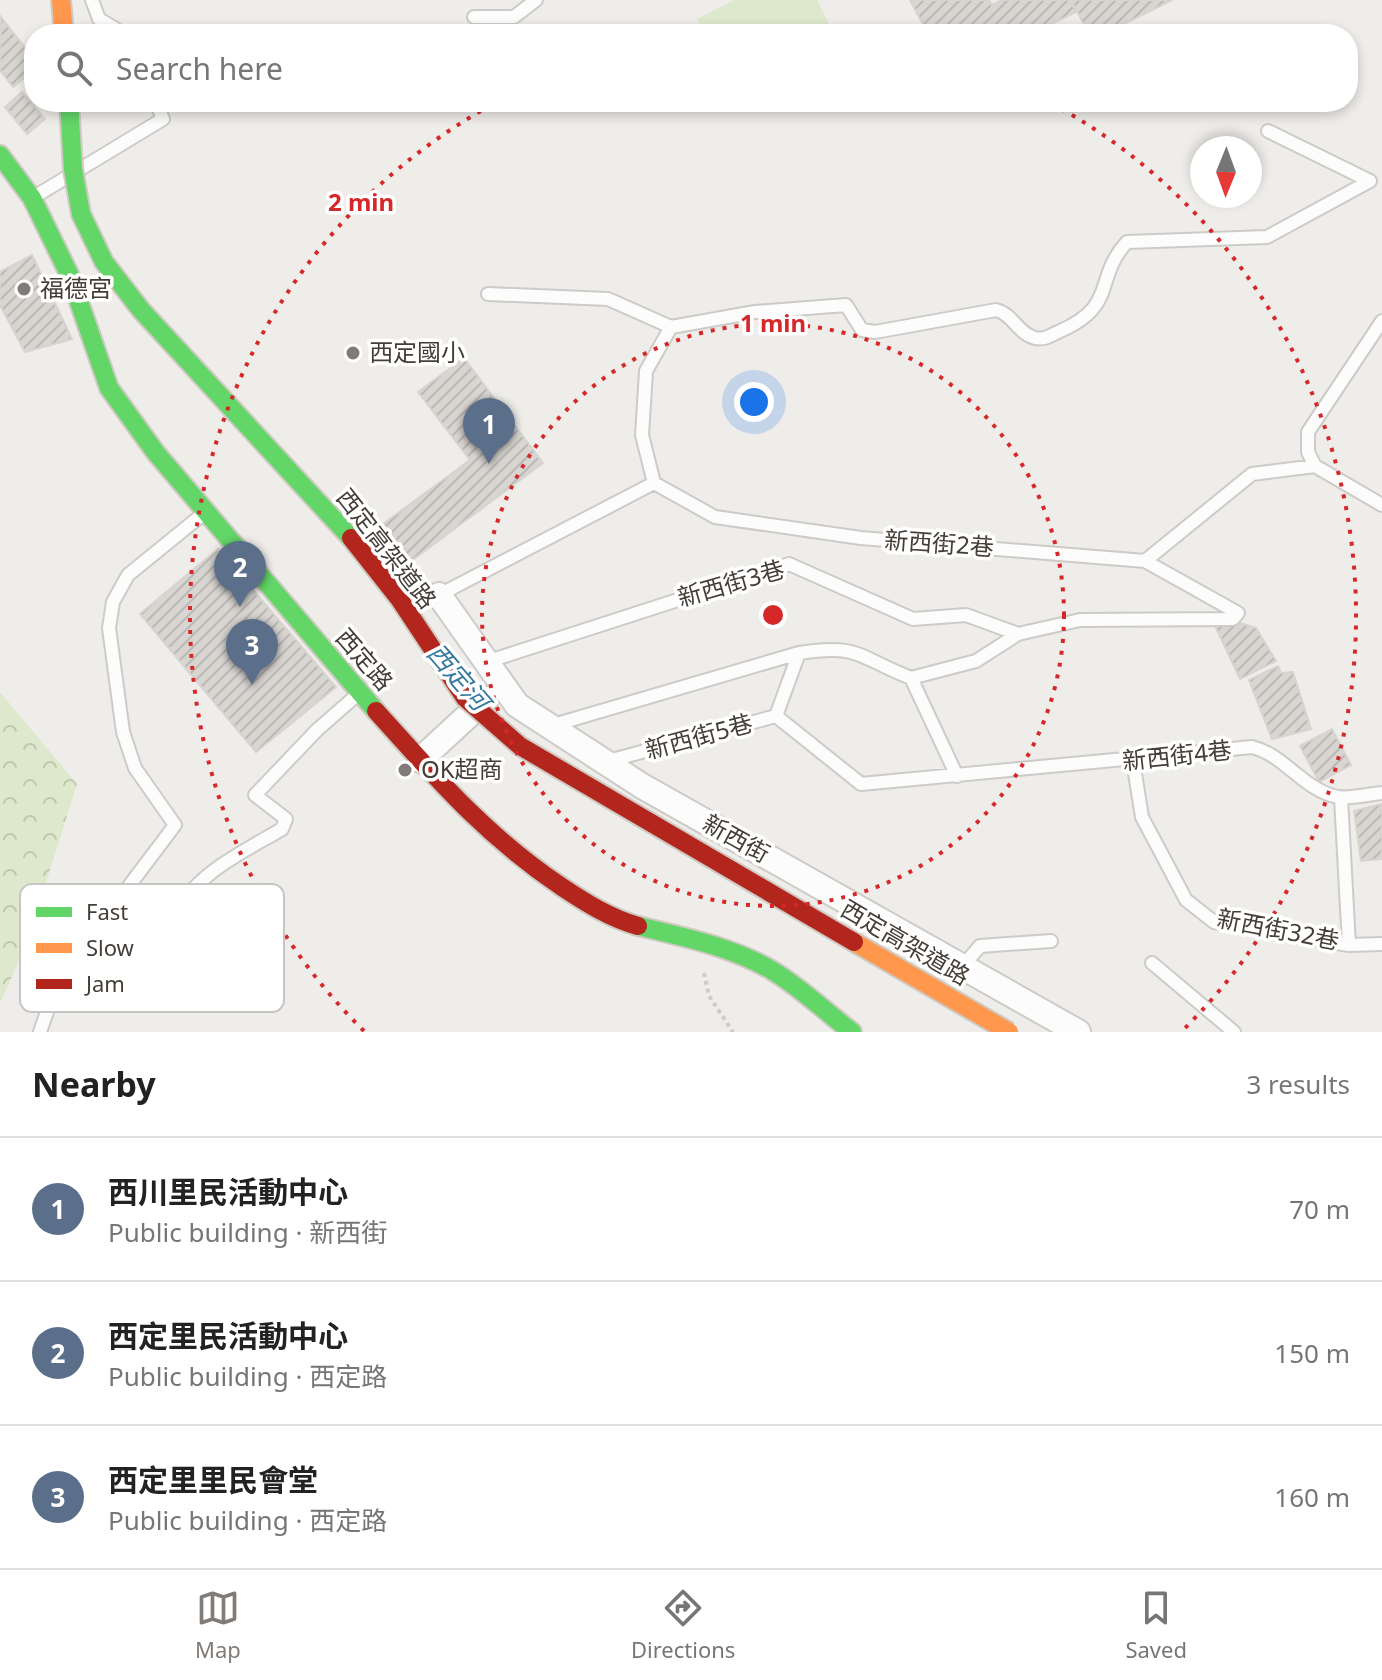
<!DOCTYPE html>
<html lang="en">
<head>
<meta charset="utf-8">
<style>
	:root { --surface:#fff; --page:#f6f6f6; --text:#222; --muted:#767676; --line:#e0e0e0; --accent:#807b76 }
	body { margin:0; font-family:"Noto Sans","Noto Sans TC",sans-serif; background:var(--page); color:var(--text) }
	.compass { position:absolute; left:1190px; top:136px; width:72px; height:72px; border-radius:50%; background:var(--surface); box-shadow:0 4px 12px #0003; rotate:181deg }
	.you { position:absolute; left:754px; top:402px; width:28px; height:28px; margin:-20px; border:6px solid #fff; border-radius:50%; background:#1a73e8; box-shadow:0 0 0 12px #1a73e833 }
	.badge { display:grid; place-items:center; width:52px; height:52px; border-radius:50%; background:var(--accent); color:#fff; font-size:26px; font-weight:700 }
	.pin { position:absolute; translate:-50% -66px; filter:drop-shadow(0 2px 4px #0008) }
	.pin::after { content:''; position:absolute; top:42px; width:28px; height:24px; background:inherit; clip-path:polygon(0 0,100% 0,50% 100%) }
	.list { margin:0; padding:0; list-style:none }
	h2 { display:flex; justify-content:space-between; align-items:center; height:104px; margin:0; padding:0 32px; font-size:34px }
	h2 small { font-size:26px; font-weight:400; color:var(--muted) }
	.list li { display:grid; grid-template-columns:52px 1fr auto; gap:24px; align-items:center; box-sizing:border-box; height:144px; padding:0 32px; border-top:2px solid var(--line) }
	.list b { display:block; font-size:30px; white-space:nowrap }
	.list p { margin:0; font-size:26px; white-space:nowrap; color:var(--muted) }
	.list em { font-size:26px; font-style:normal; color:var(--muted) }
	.icon { flex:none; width:44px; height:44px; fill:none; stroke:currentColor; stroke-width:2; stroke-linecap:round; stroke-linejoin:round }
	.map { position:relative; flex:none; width:1382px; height:1032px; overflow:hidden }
	.search { position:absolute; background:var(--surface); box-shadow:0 4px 12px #0003; left:24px; right:24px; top:24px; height:88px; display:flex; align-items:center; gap:20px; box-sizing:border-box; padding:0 28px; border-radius:32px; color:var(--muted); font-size:30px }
	.sheet { height:536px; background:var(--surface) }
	nav { display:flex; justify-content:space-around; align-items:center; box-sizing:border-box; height:112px; border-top:2px solid var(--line); background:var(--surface); font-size:22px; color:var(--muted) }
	nav a { display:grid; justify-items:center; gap:4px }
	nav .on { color:var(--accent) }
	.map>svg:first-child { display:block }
</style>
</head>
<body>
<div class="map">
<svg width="1382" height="1032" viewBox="0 0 1382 1032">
	<defs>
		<pattern id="forest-crowns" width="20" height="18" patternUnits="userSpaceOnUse" patternTransform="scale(2)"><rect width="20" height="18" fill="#dee8cc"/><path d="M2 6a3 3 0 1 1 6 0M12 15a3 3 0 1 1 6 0" fill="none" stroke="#c0c8b0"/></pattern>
		<pattern id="building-hatch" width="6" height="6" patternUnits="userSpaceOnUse" patternTransform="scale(2)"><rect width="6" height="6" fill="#d9d6d2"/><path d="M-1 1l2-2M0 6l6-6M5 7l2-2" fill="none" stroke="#bbb9b5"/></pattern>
	</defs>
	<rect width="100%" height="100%" fill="#efedea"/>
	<path fill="url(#forest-crowns)" d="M0 692 77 784 27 943 0 1003Z"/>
	<path fill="#dee8cc" d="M734 0H817L834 34H703L697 19Z"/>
	<path fill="url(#building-hatch)" stroke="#d7d4d0" stroke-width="2" d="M910 0H989L992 5 1002 0H1070L1076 12 1031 34H973L970 28 965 31 962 27 946 34H928Z
		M1071 0H1172L1104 34H1089Z
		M1 17 34 59V70L13 87 0 70Z
		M22 92 45 119 27 134 5 107Z
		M32 255 72 339 25 352 0 305V272Z
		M464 358 543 463 411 561 383 524 470 460 418 392Z
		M218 549 336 687 256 752 140 614Z
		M1234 621 1256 628 1276 661 1240 679 1215 626Z
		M1278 666 1281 673 1293 672 1311 729 1272 739 1249 680Z
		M1332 729 1351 765 1319 782 1300 746Z
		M1382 804V859L1361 861 1354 811Z"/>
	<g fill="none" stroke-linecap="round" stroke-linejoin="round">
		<g stroke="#cdcbc7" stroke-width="16">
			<path id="lane" d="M92 0 99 19 124 34
				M474 17H514L536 0
				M34 197 163 119 156 102
				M488 294 608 299 671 327
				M1315 466 1308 452V432L1382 321
				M654 483 642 435 646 371 671 327 755 312 846 305 862 330 875 332 996 310C1013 314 1018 334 1035 338 1044 340 1050 336 1058 332 1119 306 1093 279 1127 242L1267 237 1370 181 1268 131
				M1145 561 1252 474 1315 466 1382 505
				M439 595 654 483
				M486 662 789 564 913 619 966 615 1018 634
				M911 678 957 776
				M776 716 861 784 1252 747C1285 755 1303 790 1338 797 1351 799 1369 794 1382 793
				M550 726 799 653C860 643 859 658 911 678L976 661 1018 634 1080 620 1233 619 1238 613 1145 561 861 538 715 517 654 483
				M608 761 776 716 799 653
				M1133 761 1142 817 1186 900 1214 922 1349 945 1382 944
				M1341 798 1349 945
				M1152 963 1234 1032
				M962 967 980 946 1051 941
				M146 992C156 967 163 940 175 915 196 873 243 852 282 829L286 819 255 795 317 730 357 695
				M40 1032 58 980 175 825 135 768 123 732 109 628 113 602 128 575 203 514"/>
		</g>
		<g stroke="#cdcbc7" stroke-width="28">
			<path id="street" d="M439 595 517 705 642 786 1078 1032
				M420 760 486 699"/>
		</g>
		<g stroke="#cec9c1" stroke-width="22">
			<path id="fast" d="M0 155 32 198 70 276 109 388 156 453 376 711
				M638 926C684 937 733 947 773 971 801 988 826 1012 852 1032"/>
		</g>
		<g stroke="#cec9c1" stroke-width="22">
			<path id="slow" d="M61 0 64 34"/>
		</g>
		<g stroke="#cec9c1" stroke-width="22">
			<path id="jam" d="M376 711C437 779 486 836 562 887 586 903 610 918 638 926"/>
		</g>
		<path stroke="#cdcbc7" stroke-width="4" stroke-dasharray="4 4" stroke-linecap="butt" d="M704 973 709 996 733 1032"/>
		<use href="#lane" stroke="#fdfcfc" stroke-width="12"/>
		<use href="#street" stroke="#fdfcfc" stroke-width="24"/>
		<use href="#fast" stroke="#63d668" stroke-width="18"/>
		<use href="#slow" stroke="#ff974d" stroke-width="18"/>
		<use href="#jam" stroke="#b3261e" stroke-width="18"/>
		<g stroke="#cec9c1" stroke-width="22" stroke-linecap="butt">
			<path id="fast-bridge" d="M69 102 73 169 81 214 104 262 141 310 351 538"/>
		</g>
		<g stroke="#cec9c1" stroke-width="22" stroke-linecap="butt">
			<path id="slow-bridge" d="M854 942 1009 1032"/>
		</g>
		<g stroke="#cec9c1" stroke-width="22" stroke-linecap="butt">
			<path id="jam-bridge" d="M351 538 400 600 465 698 520 746 854 942"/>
		</g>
		<use href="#fast-bridge" stroke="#63d668" stroke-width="18"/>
		<use href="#slow-bridge" stroke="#ff974d" stroke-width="18"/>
		<use href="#jam-bridge" stroke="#b3261e" stroke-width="18"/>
	</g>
	<g fill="none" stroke="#d62828" stroke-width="4" stroke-dasharray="4 8">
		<circle cx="773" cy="615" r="291"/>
		<path d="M364 1031A583 583 0 0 1 495 103M727 34A583 583 0 0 1 819 34M1051 103A583 583 0 0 1 1182 1031"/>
	</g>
	<g fill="#807b76" stroke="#fff" stroke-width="3">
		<circle cx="24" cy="289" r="8"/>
		<circle cx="353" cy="353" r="8"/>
		<circle cx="405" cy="770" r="8"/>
	</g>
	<g text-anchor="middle" stroke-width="7" stroke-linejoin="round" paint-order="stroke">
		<g font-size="24" fill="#443e37" stroke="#fff" text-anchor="start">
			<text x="40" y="297">福德宮</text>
			<text x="369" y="361">西定國小</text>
			<text x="421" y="778">OK超商</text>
		</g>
		<g font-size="24" fill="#443e37" stroke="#fff">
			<text transform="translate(939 544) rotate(4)" y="8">新西街2巷</text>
			<text transform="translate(386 549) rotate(52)" y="8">西定高架道路</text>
			<text transform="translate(731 584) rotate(-16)" y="8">新西街3巷</text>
			<text transform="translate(364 660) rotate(49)" y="8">西定路</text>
			<text transform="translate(699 737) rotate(-15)" y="8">新西街5巷</text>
			<text transform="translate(1177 756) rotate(-6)" y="8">新西街4巷</text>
			<text transform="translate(736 839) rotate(29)" y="8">新西街</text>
			<text transform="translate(1278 930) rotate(11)" y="8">新西街32巷</text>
			<text transform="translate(905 943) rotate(30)" y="8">西定高架道路</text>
		</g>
		<g font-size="26" font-style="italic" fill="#377aa0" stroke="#fff">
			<text transform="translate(458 677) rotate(49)" y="9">西定河</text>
		</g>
	</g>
	<rect x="20" y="884" width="264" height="128" rx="12" fill="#fff" stroke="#c7c5c3" stroke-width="2"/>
	<rect x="36" y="907" width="36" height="10" fill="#63d668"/>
	<rect x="36" y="943" width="36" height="10" fill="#ff974d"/>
	<rect x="36" y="979" width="36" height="10" fill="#b3261e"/>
	<g font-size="22" fill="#443e37">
		<text x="86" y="920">Fast</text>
		<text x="86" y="956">Slow</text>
		<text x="86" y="992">Jam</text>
	</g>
	<circle cx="773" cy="615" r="12" fill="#d62828" stroke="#fff" stroke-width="4"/>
	<g font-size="24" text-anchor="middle" font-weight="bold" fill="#d62828" stroke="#fff" stroke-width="7" stroke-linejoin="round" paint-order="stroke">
		<text x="361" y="211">2 min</text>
		<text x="773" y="332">1 min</text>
	</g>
</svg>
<svg class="compass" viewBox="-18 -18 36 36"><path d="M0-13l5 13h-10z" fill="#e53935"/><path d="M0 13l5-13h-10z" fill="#767676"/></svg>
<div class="you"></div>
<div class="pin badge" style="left:489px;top:464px;background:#5c6f8a">1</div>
<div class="pin badge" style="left:240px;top:607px;background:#5c6f8a">2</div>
<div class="pin badge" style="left:252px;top:685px;background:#5c6f8a">3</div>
<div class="search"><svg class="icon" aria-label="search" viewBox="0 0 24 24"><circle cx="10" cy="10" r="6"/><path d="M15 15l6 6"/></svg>Search here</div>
</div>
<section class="sheet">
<h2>Nearby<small>3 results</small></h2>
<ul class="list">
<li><span class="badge" style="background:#5c6f8a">1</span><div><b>西川里民活動中心</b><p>Public building · 新西街</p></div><em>70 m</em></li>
<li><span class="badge" style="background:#5c6f8a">2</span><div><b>西定里民活動中心</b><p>Public building · 西定路</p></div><em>150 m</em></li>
<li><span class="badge" style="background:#5c6f8a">3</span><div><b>西定里里民會堂</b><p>Public building · 西定路</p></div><em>160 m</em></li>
</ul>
</section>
<nav>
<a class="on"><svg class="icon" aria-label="map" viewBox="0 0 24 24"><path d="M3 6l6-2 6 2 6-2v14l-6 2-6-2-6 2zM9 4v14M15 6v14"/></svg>Map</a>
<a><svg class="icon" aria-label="directions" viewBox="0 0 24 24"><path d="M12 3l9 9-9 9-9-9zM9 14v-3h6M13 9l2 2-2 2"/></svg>Directions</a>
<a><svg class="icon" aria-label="saved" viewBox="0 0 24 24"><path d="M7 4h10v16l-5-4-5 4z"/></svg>Saved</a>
</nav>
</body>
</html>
